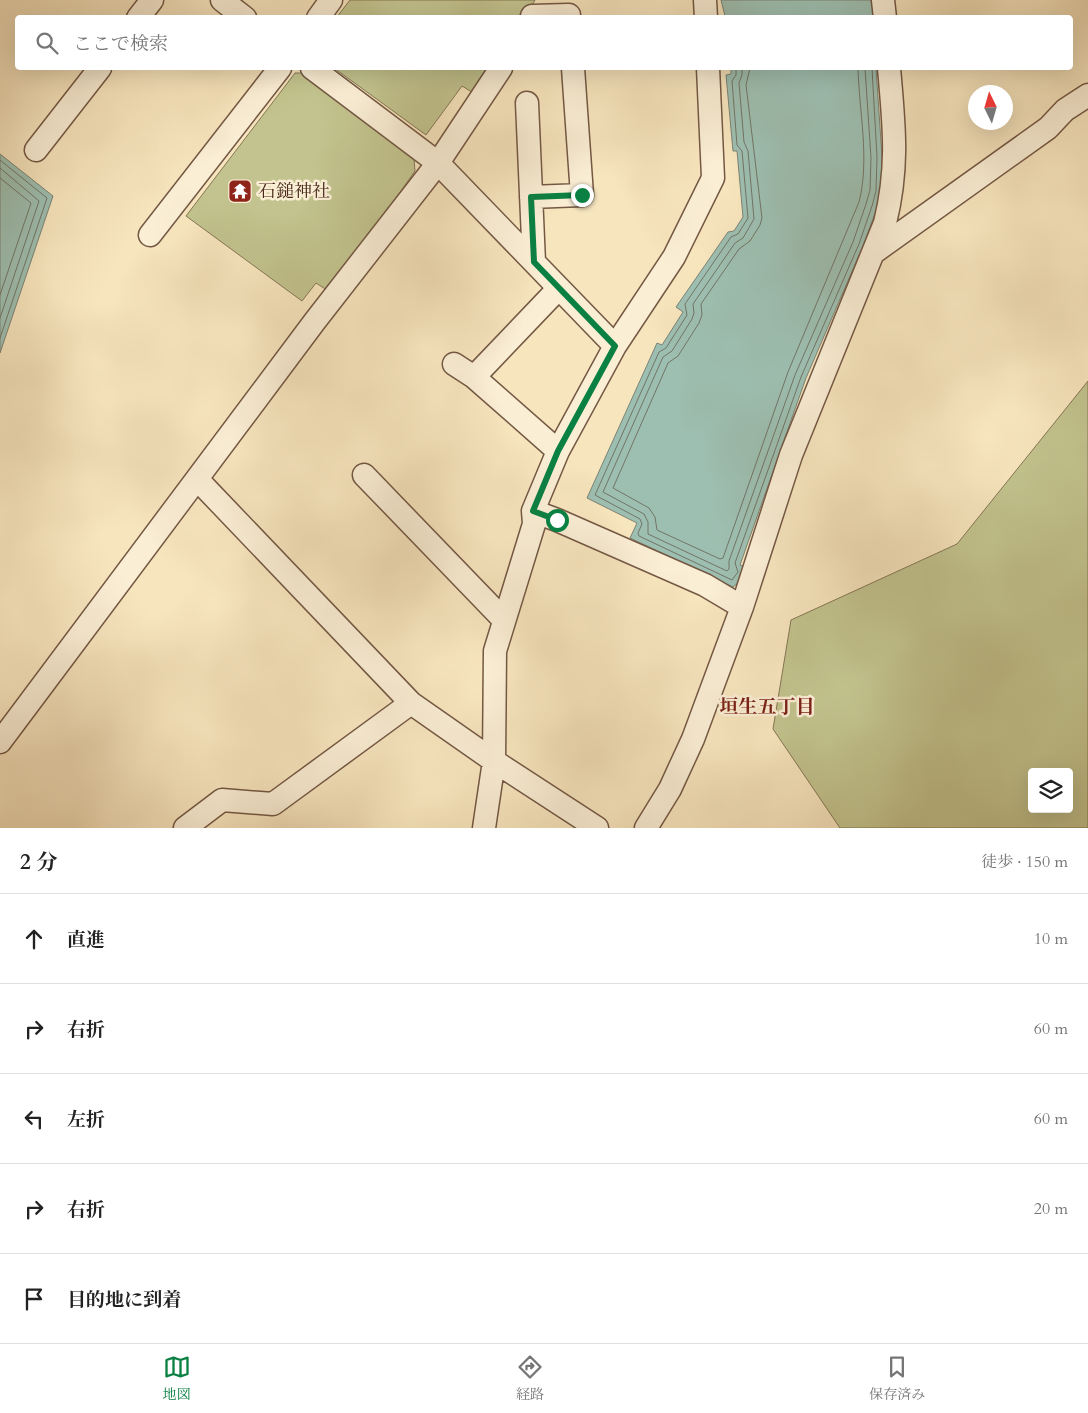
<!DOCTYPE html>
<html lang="ja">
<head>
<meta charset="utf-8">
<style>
	:root { --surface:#fff; --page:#f6f6f6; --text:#222; --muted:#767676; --line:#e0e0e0; --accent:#0b8043 }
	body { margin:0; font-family:Cardo,"Noto Serif JP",serif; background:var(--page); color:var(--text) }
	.controls { position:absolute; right:15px; bottom:15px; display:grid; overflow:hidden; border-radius:5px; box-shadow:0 5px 20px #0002 }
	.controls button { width:45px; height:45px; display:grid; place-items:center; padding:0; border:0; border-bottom:1px solid var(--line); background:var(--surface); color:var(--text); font:25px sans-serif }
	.compass { position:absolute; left:968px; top:85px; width:45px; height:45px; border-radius:50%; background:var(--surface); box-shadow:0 5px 20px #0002; rotate:355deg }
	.stop { position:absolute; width:15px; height:15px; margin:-11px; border:4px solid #0b8043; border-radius:50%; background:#fff }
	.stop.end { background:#0b8043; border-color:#fff; box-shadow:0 1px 5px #0008 }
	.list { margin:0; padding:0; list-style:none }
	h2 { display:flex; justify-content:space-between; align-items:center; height:65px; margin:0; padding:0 20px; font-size:21px }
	h2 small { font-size:16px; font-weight:400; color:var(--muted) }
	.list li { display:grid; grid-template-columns:32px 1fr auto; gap:15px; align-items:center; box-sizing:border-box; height:90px; padding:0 20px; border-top:1px solid var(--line) }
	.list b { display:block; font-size:19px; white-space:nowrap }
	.list em { font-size:16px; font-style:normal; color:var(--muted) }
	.icon { flex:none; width:28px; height:28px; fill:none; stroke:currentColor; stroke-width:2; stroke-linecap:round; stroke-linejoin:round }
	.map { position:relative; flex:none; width:1088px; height:828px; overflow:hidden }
	.search { position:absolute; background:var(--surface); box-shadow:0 5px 20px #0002; left:15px; right:15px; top:15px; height:55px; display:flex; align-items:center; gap:12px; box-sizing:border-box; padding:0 18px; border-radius:5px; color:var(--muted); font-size:19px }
	.sheet { height:515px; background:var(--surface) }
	nav { display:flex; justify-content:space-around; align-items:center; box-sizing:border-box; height:70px; border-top:1px solid var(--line); background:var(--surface); font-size:14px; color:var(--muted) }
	nav a { display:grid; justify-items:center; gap:2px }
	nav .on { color:var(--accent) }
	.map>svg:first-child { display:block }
</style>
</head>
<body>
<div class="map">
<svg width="1088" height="828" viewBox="0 0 1088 828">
	<rect width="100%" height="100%" fill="#f7e5be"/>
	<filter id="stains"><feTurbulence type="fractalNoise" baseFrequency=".004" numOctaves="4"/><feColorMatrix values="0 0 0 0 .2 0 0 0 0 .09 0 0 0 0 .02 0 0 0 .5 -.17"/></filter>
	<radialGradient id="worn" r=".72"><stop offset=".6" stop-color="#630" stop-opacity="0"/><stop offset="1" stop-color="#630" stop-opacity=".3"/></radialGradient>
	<path fill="#c2c38e" stroke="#857654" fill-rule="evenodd" d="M350 0H535L526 17 336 18Z
		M334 68H493L475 94 462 86 426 135Z
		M295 73H303L414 159 415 171 330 292 316 283 302 301 186 216Z
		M1088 381V828H840L773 729 791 620 957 544ZM1032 772H1069V809H1032Z"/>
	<path fill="#9dbfb1" stroke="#7b8375" d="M721 0H875L873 17 717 18 725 16Z
		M731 68H876L882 157 881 192 877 208 863 246 806 378 740 565 745 567 738 583 733 587 630 538 637 523 587 498 657 343 662 345 683 312 676 307 728 232 734 231 743 217 737 151H733L726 75 731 74Z
		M0 154 53 196 0 353Z"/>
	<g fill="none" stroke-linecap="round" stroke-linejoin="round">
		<path stroke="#727466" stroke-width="1" d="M736 68V75L732 81 737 145 742 151 748 218 738 234 731 237 685 304 687 315 666 348 659 352 595 495 640 519 642 524 638 533 639 536 732 580 738 572 735 563 801 377 859 244 872 206 876 191 877 157 872 68
			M742 68V75L739 83 744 142 748 151 754 219 743 238 735 243 693 304 694 313 692 319 672 351 663 357 603 492 644 514 648 522V534L727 571 729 569V561L795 375 853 242 866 204 870 190 871 158 865 68
			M750 68 746 85 762 218 760 225 750 241 739 249 701 304 702 315 699 323 678 356 668 363 613 488 649 508 655 517 657 530 720 559 723 558 788 372 859 202C870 159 859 111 858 68
			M0 160 47 198 0 338
			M0 168 39 201 0 318
			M0 178 31 203 0 295"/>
		<g stroke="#745844" stroke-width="25">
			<path id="minor" d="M222 0 245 18
				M705 0 706 18
				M883 0 885 18
				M532 16 569 15V18
				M138 18 152 0
				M318 18 331 0
				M501 68 438 163 615 346
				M527 103 534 262
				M36 150 100 68
				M531 197 582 195 573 68
				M150 235 280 68
				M873 253 1048 128 1065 110 1088 95
				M454 364 474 377 558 451
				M474 377 559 288
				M364 475 504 620
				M197 479 411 703
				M533 511 557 520 705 585 742 607
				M0 742 315 321 438 163 312 68
				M494 761 495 651 534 524 533 511 558 451 615 346 674 257 713 178 708 68
				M185 828 222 800 273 804 411 703 494 761
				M484 828 494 761 597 828
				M646 828 670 789 693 739 742 607 791 455 885 223C899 166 894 125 889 68"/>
		</g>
		<use href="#minor" stroke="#faeed5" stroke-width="22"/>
	</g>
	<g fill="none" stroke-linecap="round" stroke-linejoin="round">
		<path stroke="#0b8043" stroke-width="6" d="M557 520 533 511 558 451 615 346 534 262 531 197 582 195"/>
	</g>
	<defs>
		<g id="temple-square" transform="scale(1.25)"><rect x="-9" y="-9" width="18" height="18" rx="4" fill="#8f2418" stroke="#faeed5"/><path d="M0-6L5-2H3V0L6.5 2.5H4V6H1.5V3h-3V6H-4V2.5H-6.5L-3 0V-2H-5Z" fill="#fff"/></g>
	</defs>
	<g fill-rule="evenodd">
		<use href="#temple-square" x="240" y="191"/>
	</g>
	<g text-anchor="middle" stroke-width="5" stroke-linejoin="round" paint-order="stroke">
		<g font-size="18" fill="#48291b" stroke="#faeed5" text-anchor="start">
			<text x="258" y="197">石鎚神社</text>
		</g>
		<g font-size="19" font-weight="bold" fill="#7a1f14" stroke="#faeed5">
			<text x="767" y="713">垣生五丁目</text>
		</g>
	</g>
	<rect width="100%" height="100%" filter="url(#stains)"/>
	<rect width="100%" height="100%" fill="url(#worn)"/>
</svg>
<div class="controls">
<button><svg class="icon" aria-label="layers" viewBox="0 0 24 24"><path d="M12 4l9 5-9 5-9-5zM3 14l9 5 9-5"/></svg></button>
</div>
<svg class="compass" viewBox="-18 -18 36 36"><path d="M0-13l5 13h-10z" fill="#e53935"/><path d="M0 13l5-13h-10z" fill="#767676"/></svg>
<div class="stop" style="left:557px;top:520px"></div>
<div class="stop end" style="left:582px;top:195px"></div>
<div class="search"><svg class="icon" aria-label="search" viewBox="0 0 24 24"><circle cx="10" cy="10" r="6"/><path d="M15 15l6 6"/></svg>ここで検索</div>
</div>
<section class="sheet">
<h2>2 分<small>徒歩 · 150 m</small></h2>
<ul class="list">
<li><svg class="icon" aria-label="ahead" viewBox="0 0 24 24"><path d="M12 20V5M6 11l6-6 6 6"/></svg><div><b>直進</b></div><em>10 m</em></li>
<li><svg class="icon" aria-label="right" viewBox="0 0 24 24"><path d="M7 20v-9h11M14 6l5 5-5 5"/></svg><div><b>右折</b></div><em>60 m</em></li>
<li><svg class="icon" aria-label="left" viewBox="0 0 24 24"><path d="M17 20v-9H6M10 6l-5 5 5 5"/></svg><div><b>左折</b></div><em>60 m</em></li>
<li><svg class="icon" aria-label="right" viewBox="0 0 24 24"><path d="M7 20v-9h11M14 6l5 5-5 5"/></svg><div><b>右折</b></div><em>20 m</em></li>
<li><svg class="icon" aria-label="arrive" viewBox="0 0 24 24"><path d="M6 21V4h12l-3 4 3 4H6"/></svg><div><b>目的地に到着</b></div></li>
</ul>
</section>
<nav>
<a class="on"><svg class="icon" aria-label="map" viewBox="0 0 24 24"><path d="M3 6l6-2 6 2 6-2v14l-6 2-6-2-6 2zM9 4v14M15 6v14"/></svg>地図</a>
<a><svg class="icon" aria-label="directions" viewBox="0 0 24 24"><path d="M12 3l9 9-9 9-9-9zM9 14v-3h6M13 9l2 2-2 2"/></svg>経路</a>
<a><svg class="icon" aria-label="saved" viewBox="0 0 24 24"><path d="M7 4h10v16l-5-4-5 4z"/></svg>保存済み</a>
</nav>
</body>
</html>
